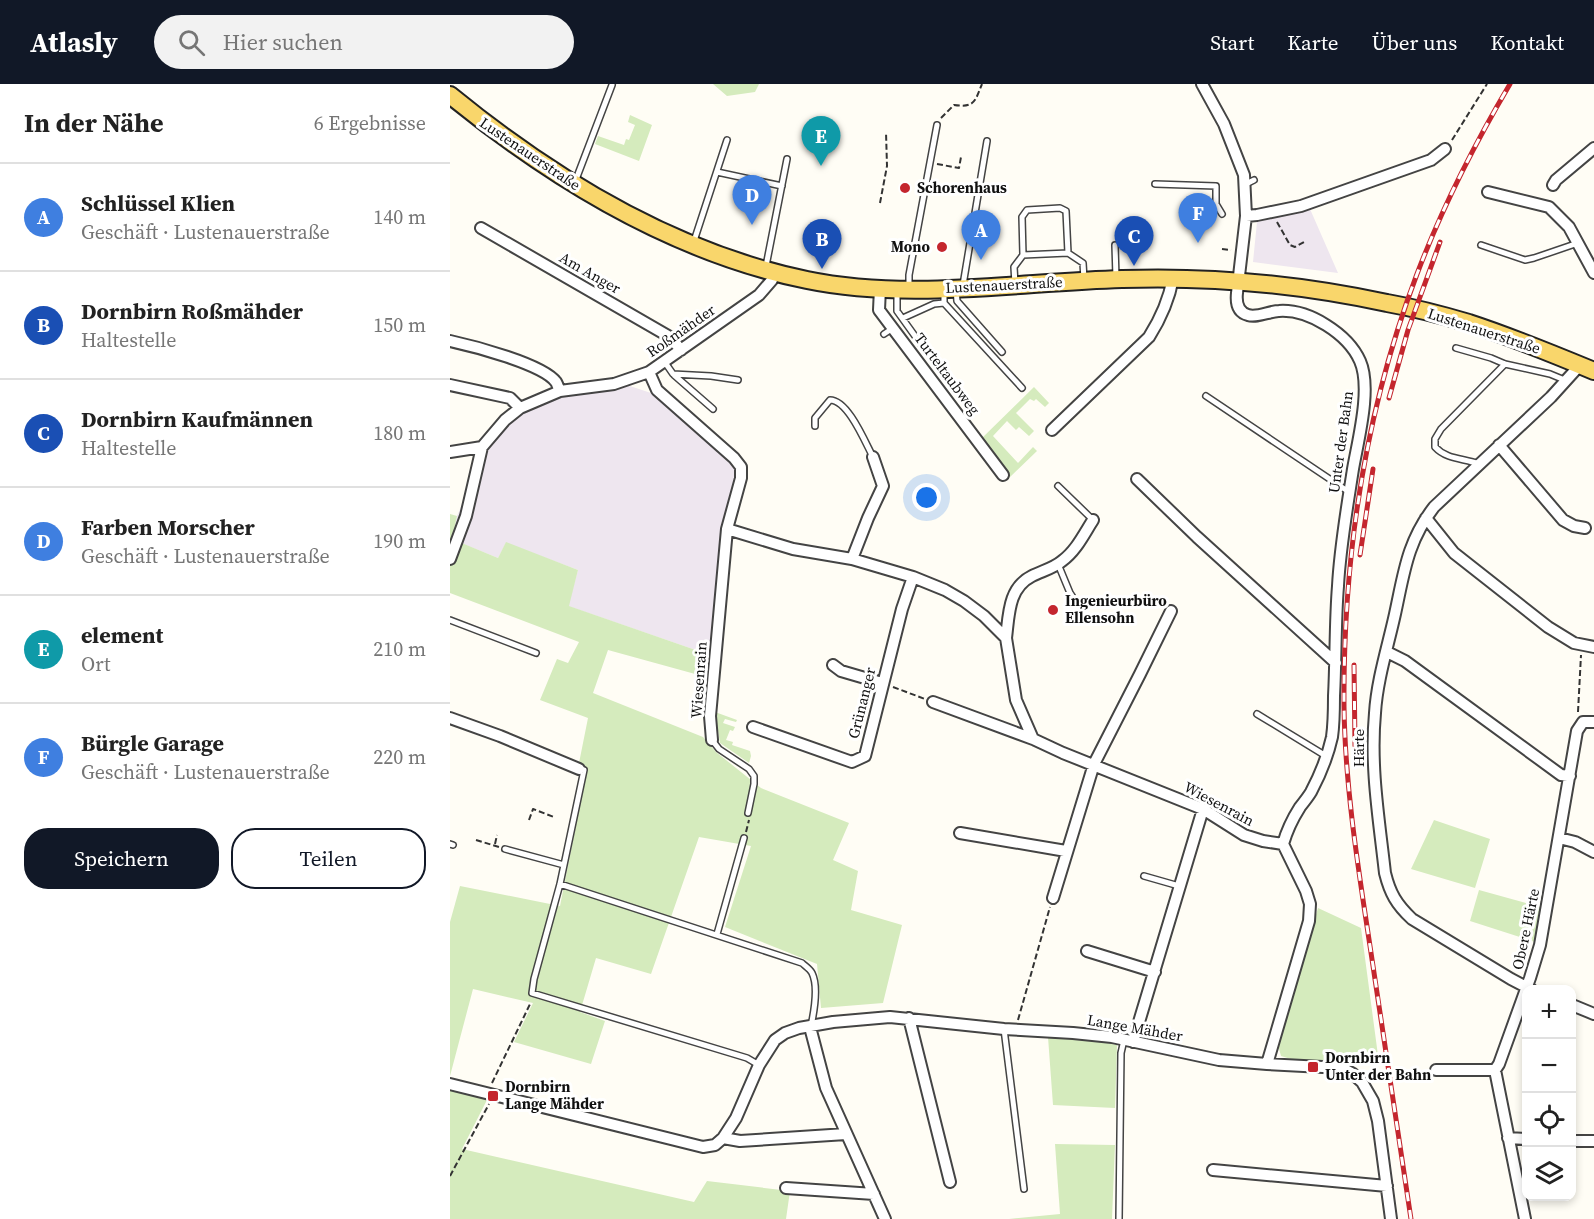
<!DOCTYPE html>
<html lang="de">
<head>
<meta charset="utf-8">
<style>
	:root { --surface:#fff; --page:#f2f2f2; --text:#222; --muted:#767676; --line:#e0e0e0; --accent:#111827 }
	body { margin:0; font-family:"Source Serif 4",serif; background:var(--page); color:var(--text) }
	.controls { position:absolute; right:18px; bottom:18px; display:grid; overflow:hidden; border-radius:12px; box-shadow:0 3px 9px #0003 }
	.controls button { width:54px; height:54px; display:grid; place-items:center; padding:0; border:0; border-bottom:2px solid var(--line); background:var(--surface); color:var(--text); font:30px sans-serif }
	.you { position:absolute; left:477px; top:414px; width:21px; height:21px; margin:-15px; border:4px solid #fff; border-radius:50%; background:#1a73e8; box-shadow:0 0 0 9px #1a73e833 }
	.badge { display:grid; place-items:center; width:39px; height:39px; border-radius:50%; background:var(--accent); color:#fff; font-size:20px; font-weight:700 }
	.pin { position:absolute; translate:-50% -50px; filter:drop-shadow(0 2px 3px #0008) }
	.pin::after { content:''; position:absolute; top:32px; width:21px; height:18px; background:inherit; clip-path:polygon(0 0,100% 0,50% 100%) }
	.list { margin:0; padding:0; list-style:none }
	h2 { display:flex; justify-content:space-between; align-items:center; height:78px; margin:0; padding:0 24px; font-size:26px }
	h2 small { font-size:20px; font-weight:400; color:var(--muted) }
	.list li { display:grid; grid-template-columns:39px 1fr auto; gap:18px; align-items:center; box-sizing:border-box; height:108px; padding:0 24px; border-top:2px solid var(--line) }
	.list b { display:block; font-size:22px; white-space:nowrap }
	.list p { margin:0; font-size:20px; white-space:nowrap; color:var(--muted) }
	.list em { font-size:20px; font-style:normal; color:var(--muted) }
	.actions { display:flex; gap:12px; padding:18px 24px }
	.actions a { flex:1; padding:14px 0; border:2px solid var(--accent); border-radius:24px; text-align:center; font-size:21px; color:var(--accent) }
	.actions .main { background:var(--accent); color:#fff }
	.icon { flex:none; width:33px; height:33px; fill:none; stroke:currentColor; stroke-width:2; stroke-linecap:round; stroke-linejoin:round }
	.map { position:relative; flex:none; width:1144px; height:1135px; overflow:hidden }
	header { display:flex; align-items:center; gap:36px; box-sizing:border-box; height:84px; padding:0 30px; background:var(--accent); color:#fff }
	header strong { font-size:28px }
	nav { display:flex; gap:33px; margin-inline-start:auto; font-size:21px }
	.search { width:420px; height:54px; background:var(--page); display:flex; align-items:center; gap:15px; box-sizing:border-box; padding:0 21px; border-radius:33px; color:var(--muted); font-size:22px }
	main { display:flex }
	aside { flex:1; background:var(--surface) }
	.map>svg:first-child { display:block }
</style>
</head>
<body>
<header>
<strong>Atlasly</strong>
<div class="search"><svg class="icon" aria-label="search" viewBox="0 0 24 24"><circle cx="10" cy="10" r="6"/><path d="M15 15l6 6"/></svg>Hier suchen</div>
<nav><a>Start</a><a>Karte</a><a>Über uns</a><a>Kontakt</a></nav>
</header>
<main>
<aside>
<h2>In der Nähe<small>6 Ergebnisse</small></h2>
<ul class="list">
<li><span class="badge" style="background:#3f7fe0">A</span><div><b>Schlüssel Klien</b><p>Geschäft · Lustenauerstraße</p></div><em>140 m</em></li>
<li><span class="badge" style="background:#1a4fb4">B</span><div><b>Dornbirn Roßmähder</b><p>Haltestelle</p></div><em>150 m</em></li>
<li><span class="badge" style="background:#1a4fb4">C</span><div><b>Dornbirn Kaufmännen</b><p>Haltestelle</p></div><em>180 m</em></li>
<li><span class="badge" style="background:#3f7fe0">D</span><div><b>Farben Morscher</b><p>Geschäft · Lustenauerstraße</p></div><em>190 m</em></li>
<li><span class="badge" style="background:#0f9aa8">E</span><div><b>element</b><p>Ort</p></div><em>210 m</em></li>
<li><span class="badge" style="background:#3f7fe0">F</span><div><b>Bürgle Garage</b><p>Geschäft · Lustenauerstraße</p></div><em>220 m</em></li>
</ul>
<div class="actions"><a class="main">Speichern</a><a>Teilen</a></div>
</aside>
<div class="map">
<svg width="1144" height="1135" viewBox="0 0 1144 1135">
	<rect width="100%" height="100%" fill="#fffdf5"/>
	<path fill="#eee6ef" d="M860 125 888 189 803 178 807 138Z
		M177 301 204 310 286 385 273 444 260 571 118 522 128 486 56 459 48 474 1 455 7 432 36 365 52 344 84 322 114 311Z"/>
	<path fill="#d5ebbd" d="M263 0H309L305 8 277 12Z
		M180 31 202 41 189 77 145 60 148 52 174 61 176 55 179 56 185 41 178 38Z
		M584 303 599 319 595 323 586 315 584 317 580 315 566 329 584 347 579 352 569 343 566 346 557 337 543 352 568 379 583 363 587 367 559 394 531 355Z
		M0 430 7 432 2 455 48 474 56 458 128 486 119 522 260 571 256 593 158 566 143 609 253 653 266 668 311 704 399 739 383 776 408 787 401 826 452 841 433 919 371 924 367 880 275 843 301 762 249 753 201 890 146 874 130 928 155 937 141 980 64 958 83 919 23 905 0 992V838L10 802 110 822 137 685 129 679 138 634 90 616 107 575 118 579 129 558 0 509Z
		M265 628 287 636 286 638 275 635 273 639 285 643 283 647 280 646 276 656 283 658 282 661 300 667 301 672 299 679 270 659Z
		M984 736 1040 755 1025 804 961 785Z
		M1029 806 1090 823 1085 858 1020 837Z
		M868 824 911 844 929 979 844 976 831 972 828 961Z
		M598 953 634 954 667 961 665 1024 603 1021Z
		M0 1005 38 1014 12 1065 244 1118 257 1097 340 1107 336 1135H0Z
		M605 1060 665 1061 662 1135H559L610 1130Z"/>
	<g fill="none" stroke-linecap="round" stroke-linejoin="round">
		<g stroke="#444" stroke-width="8">
			<path id="service" d="M267 88 332 102
				M125 98 162 1
				M705 100 766 102V120L772 130
				M794 101 804 96
				M244 157 277 56
				M665 161 666 193
				M1031 161 1075 176 1084 174 1128 159
				M573 171 572 133 577 126 610 124 616 127 618 169
				M316 182 337 75
				M565 200 564 183 573 171 618 169 633 179 634 195
				M513 201 537 57
				M459 202V191L487 41
				M506 206 507 217 552 268
				M447 207V227L475 266
				M494 207V219L572 304
				M453 234 484 220 494 219
				M434 250 443 244
				M1006 264 1041 274 1055 280 1100 290 1117 297
				M214 277 223 290 261 292 288 296
				M224 291 263 325
				M756 312 899 408
				M365 342V334L380 316C398 316 415 358 423 373
				M1029 380C1014 374 997 376 985 363V355L991 345 1055 280
				M608 402 643 436
				M608 480 620 509 628 521
				M0 536 86 569
				M807 630 876 672
				M262 656 269 665 299 685 304 692V700L298 729
				M129 685 134 686 110 800 84 895 82 909 297 974 309 981
				M0 760 3 761
				M55 765 114 781
				M694 792 729 802
				M110 800 352 879C355 882 360 885 362 889 369 903 364 928 361 942
				M267 850 294 754
				M554 945 574 1105
				M669 1135 671 969 674 956"/>
		</g>
		<g stroke="#444" stroke-width="14">
			<path id="minor" d="M752 0 774 40 794 91 796 132 787 209C786 218 787 228 798 231 807 234 820 227 829 227 859 225 898 250 910 277 922 304 908 356 903 385 897 424 890 463 888 502 885 539 886 575 884 612 884 625 884 639 882 653 878 671 870 691 861 708 858 713 854 718 850 723 843 734 837 746 833 760
				M1103 101 1106 96 1144 64
				M1038 108 1099 123 1119 143 1144 189
				M796 132 807 131 851 122 981 76 995 65
				M31 144 220 253 231 266
				M430 204 429 226 553 391
				M0 257C23 262 93 280 106 298 107 299 109 306 110 307
				M199 288 207 306 284 374 291 383V394L277 445 260 632 262 656
				M0 301 60 314 70 324
				M602 346 699 253C711 234 719 216 723 194
				M1049 361 1113 436 1124 442 1135 444
				M0 368 32 363
				M687 395 747 453 886 579
				M976 434 1004 469 1098 543 1124 559 1144 563
				M277 445 343 465 402 475 463 493 495 506 514 517 534 532 556 554 566 616 583 655 613 669 753 725 794 751 813 757 833 760 856 807 860 820 859 837 817 980
				M0 475 16 432 32 363 55 336 70 324 110 307 164 300 199 288 309 211 322 196 324 189
				M402 475 418 434 433 402 423 373
				M556 554C559 531 558 504 582 492 592 487 604 484 612 477 626 467 634 450 643 436
				M937 568 955 577 1111 691 1120 692
				M383 581 391 587 432 599
				M483 618 583 655
				M0 634 50 652 129 685
				M303 643 402 678 415 672 452 525 463 493
				M510 749 616 767
				M1109 754 1125 758 1144 768
				M603 814 644 680 690 590 721 527
				M637 867 705 888
				M1082 906 1061 895 962 835C946 820 940 809 935 789 929 735 920 683 925 629 927 596 938 562 945 530 954 489 957 458 984 423L1101 313 1130 281
				M1122 921 1144 930
				M459 934 500 1098
				M360 943 376 1004 435 1135
				M683 958 753 725
				M986 986H1045
				M0 1000 253 1063 265 1061 273 1054 286 1034 309 981 325 956 335 949 349 944 383 938 440 933 554 945 623 949 662 953 769 976 817 980 892 984 903 990 912 998 923 1017 928 1037 941 1135
				M273 1054 290 1057 396 1050
				M1058 1054 1076 1055
				M1122 1057H1144
				M763 1086 937 1102
				M336 1104 424 1110
				M1075 1135 1045 986 1049 980 1080 894 1090 861 1127 647 1133 638H1144"/>
		</g>
		<g stroke="#222" stroke-width="20">
			<path id="primary" d="M0 11C104 96 224 169 357 196 458 217 569 198 672 195 762 192 849 200 937 219 965 224 992 231 1019 239 1062 253 1103 270 1144 287"/>
		</g>
		<path stroke="#333" stroke-width="2" stroke-dasharray="6 3" stroke-linecap="butt" d="M491 34 504 21C525 24 525 17 532 0
			M1002 56 1037 0
			M487 80 509 84 511 73
			M430 119 437 82 436 48
			M827 138 840 161 845 163 854 158
			M772 165 781 166
			M443 603 475 615
			M1128 628 1131 571
			M79 736 83 725 104 733
			M296 748 299 736
			M26 756 49 763
			M45 760 47 751
			M568 936 600 823
			M958 989 976 987
			M42 999 81 918
			M0 1092 39 1020"/>
		<use href="#service" stroke="#fff" stroke-width="5"/>
		<use href="#minor" stroke="#fff" stroke-width="10"/>
		<use href="#primary" stroke="#f9d66b" stroke-width="16"/>
		<g stroke="#c4262e" stroke-width="5">
			<path id="rail" d="M939 314 958 246 990 158
				M910 471 923 385
				M904 581 905 662
				M961 1135C947 1044 934 953 920 862 908 783 895 702 894 622 893 476 915 327 967 190 992 124 1024 61 1060 0"/>
		</g>
		<use href="#rail" stroke="#fff" stroke-width="3" stroke-dasharray="9" stroke-linecap="butt"/>
	</g>
	<g fill="#c4262e" stroke="#fff" stroke-width="2">
		<circle cx="455" cy="104" r="6"/>
		<circle cx="492" cy="163" r="6"/>
		<circle cx="603" cy="526" r="6"/>
		<rect x="857" y="977" width="12" height="12" rx="3"/>
		<rect x="37" y="1006" width="12" height="12" rx="3"/>
	</g>
	<g text-anchor="middle" stroke-width="6" stroke-linejoin="round" paint-order="stroke">
		<g font-size="15" fill="#111" stroke="#fff">
			<text transform="translate(80 70) rotate(34)" y="5">Lustenauerstraße</text>
			<text transform="translate(140 189) rotate(30)" y="5">Am Anger</text>
			<text transform="translate(554 201) rotate(-3)" y="5">Lustenauerstraße</text>
			<text transform="translate(231 247) rotate(-35)" y="5">Roßmähder</text>
			<text transform="translate(1034 247) rotate(18)" y="5">Lustenauerstraße</text>
			<text transform="translate(497 290) rotate(53)" y="5">Turteltaubweg</text>
			<text transform="translate(891 358) rotate(-82)" y="5">Unter der Bahn</text>
			<text transform="translate(249 596) rotate(-86)" y="5">Wiesenrain</text>
			<text transform="translate(412 619) rotate(-76)" y="5">Grünanger</text>
			<text transform="translate(909 664) rotate(-90)" y="5">Härte</text>
			<text transform="translate(769 720) rotate(28)" y="5">Wiesenrain</text>
			<text transform="translate(1076 845) rotate(-78)" y="5">Obere Härte</text>
			<text transform="translate(685 944) rotate(10)" y="5">Lange Mähder</text>
		</g>
		<g font-size="15" font-weight="bold" fill="#111" stroke="#fff" text-anchor="start">
			<text x="467" y="109">Schorenhaus</text>
			<text x="480" y="168" text-anchor="end">Mono</text>
			<text x="615" y="522">Ingenieurbüro<tspan x="615" dy="17">Ellensohn</tspan></text>
			<text x="875" y="979">Dornbirn<tspan x="875" dy="17">Unter der Bahn</tspan></text>
			<text x="55" y="1008">Dornbirn<tspan x="55" dy="17">Lange Mähder</tspan></text>
		</g>
	</g>
</svg>
<div class="controls">
<button>+</button>
<button>−</button>
<button><svg class="icon" aria-label="locate" viewBox="0 0 24 24"><circle cx="12" cy="12" r="6"/><path d="M12 2v4M12 18v4M2 12h4M18 12h4"/></svg></button>
<button><svg class="icon" aria-label="layers" viewBox="0 0 24 24"><path d="M12 4l9 5-9 5-9-5zM3 14l9 5 9-5"/></svg></button>
</div>
<div class="you"></div>
<div class="pin badge" style="left:531px;top:176px;background:#3f7fe0">A</div>
<div class="pin badge" style="left:372px;top:185px;background:#1a4fb4">B</div>
<div class="pin badge" style="left:684px;top:182px;background:#1a4fb4">C</div>
<div class="pin badge" style="left:302px;top:141px;background:#3f7fe0">D</div>
<div class="pin badge" style="left:371px;top:82px;background:#0f9aa8">E</div>
<div class="pin badge" style="left:748px;top:159px;background:#3f7fe0">F</div>
</div>
</main>
</body>
</html>
